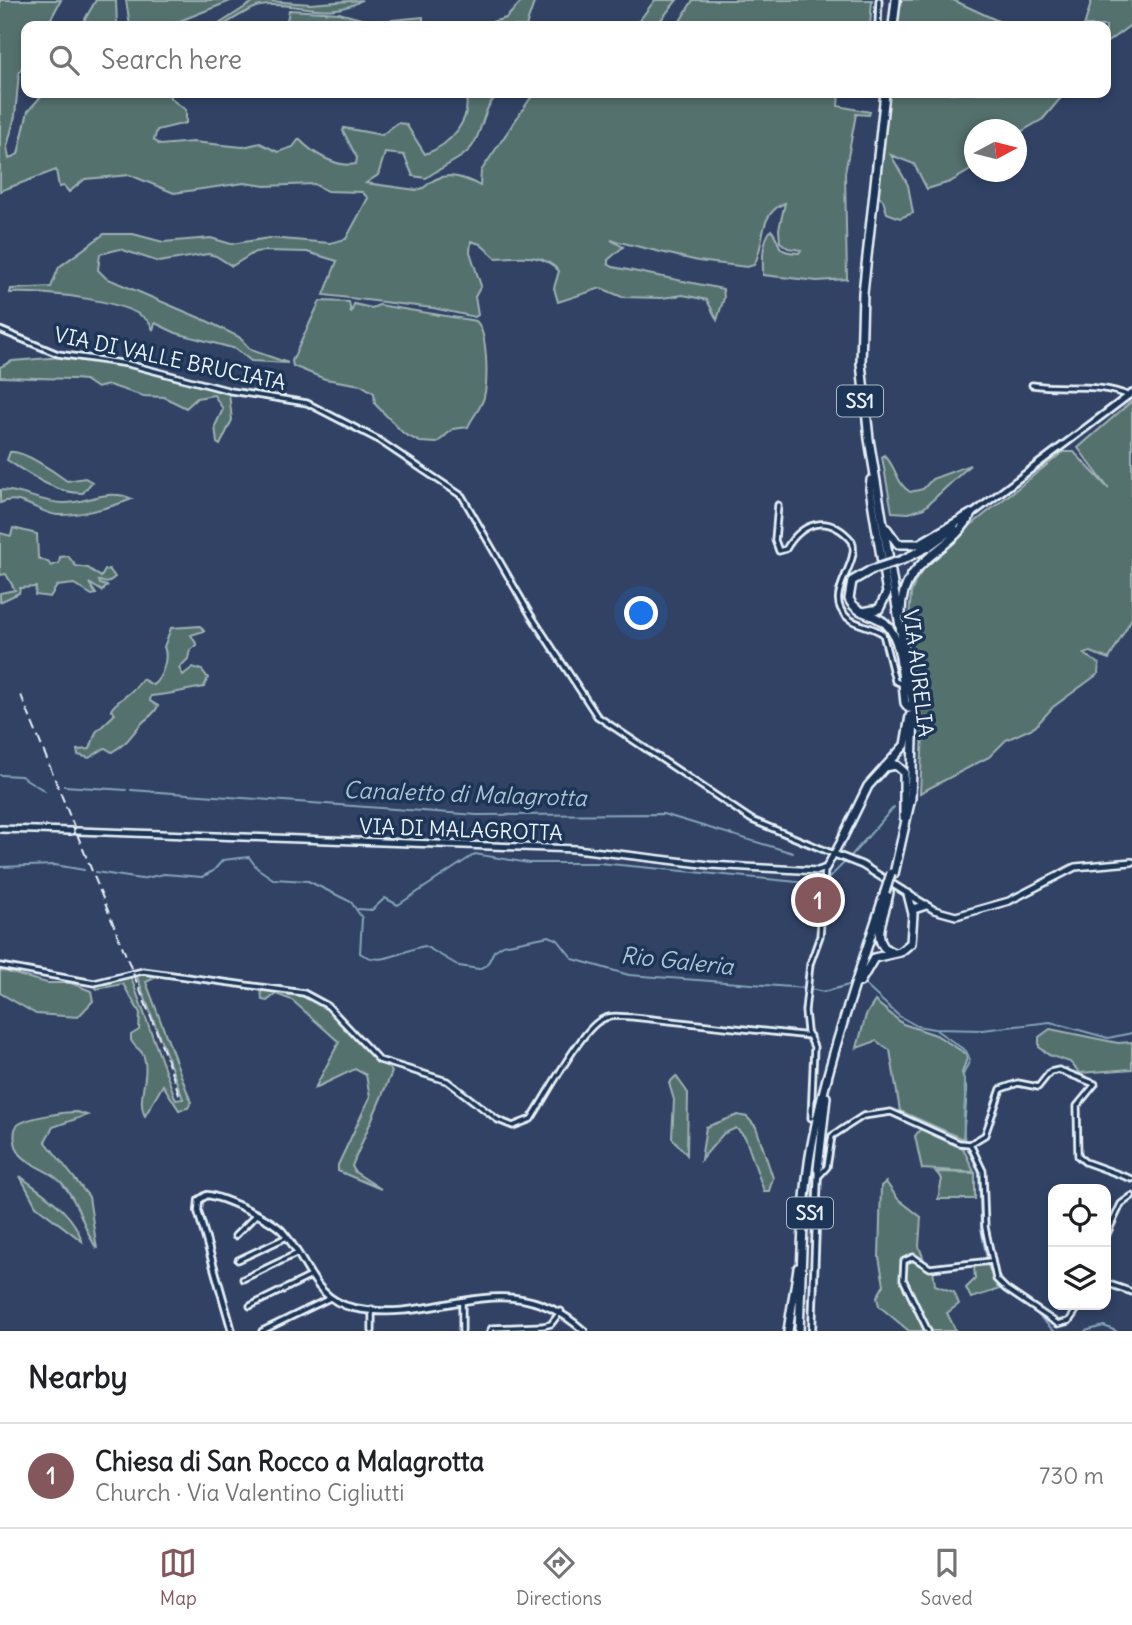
<!DOCTYPE html>
<html lang="en">
<head>
<meta charset="utf-8">
<style>
	:root { --surface:#fff; --page:#f2f2f2; --text:#202124; --muted:#757577; --line:#e0e0e0; --accent:#84575d }
	body { margin:0; font-family:Delius,sans-serif; background:var(--page); color:var(--text) }
	.controls { position:absolute; right:21px; bottom:21px; display:grid; overflow:hidden; border-radius:14px; box-shadow:0 4px 10px #0003 }
	.controls button { width:63px; height:63px; display:grid; place-items:center; padding:0; border:0; border-bottom:2px solid var(--line); background:var(--surface); color:var(--text); font:35px sans-serif }
	.compass { position:absolute; left:964px; top:119px; width:63px; height:63px; border-radius:50%; background:var(--surface); box-shadow:0 4px 10px #0003; rotate:83deg }
	.you { position:absolute; left:642px; top:614px; width:24px; height:24px; margin:-18px; border:5px solid #fff; border-radius:50%; background:#1a73e8; box-shadow:0 0 0 10px #1a73e833 }
	.badge { display:grid; place-items:center; width:46px; height:46px; border-radius:50%; background:var(--accent); color:#fff; font-size:23px; font-weight:700 }
	.pin { position:absolute; translate:-50% -50%; border:4px solid #fff; box-shadow:0 2px 7px #0006 }
	.list { margin:0; padding:0; list-style:none }
	h2 { display:flex; justify-content:space-between; align-items:center; height:91px; margin:0; padding:0 28px; font-size:30px }
	h2 small { font-size:23px; font-weight:400; color:var(--muted) }
	.list li { display:grid; grid-template-columns:46px 1fr auto; gap:21px; align-items:center; box-sizing:border-box; height:105px; padding:0 28px; border-top:2px solid var(--line) }
	.list b { display:block; font-size:26px; white-space:nowrap }
	.list p { margin:0; font-size:23px; white-space:nowrap; color:var(--muted) }
	.list em { font-size:23px; font-style:normal; color:var(--muted) }
	.icon { flex:none; width:38px; height:38px; fill:none; stroke:currentColor; stroke-width:2; stroke-linecap:round; stroke-linejoin:round }
	.map { position:relative; flex:none; width:1132px; height:1331px; overflow:hidden }
	.search { position:absolute; background:var(--surface); box-shadow:0 4px 10px #0003; left:21px; right:21px; top:21px; height:77px; display:flex; align-items:center; gap:18px; box-sizing:border-box; padding:0 24px; border-radius:14px; color:var(--muted); font-size:26px }
	.sheet { height:196px; background:var(--surface) }
	nav { display:flex; justify-content:space-around; align-items:center; box-sizing:border-box; height:98px; border-top:2px solid var(--line); background:var(--surface); font-size:19px; color:var(--muted) }
	nav a { display:grid; justify-items:center; gap:4px }
	nav .on { color:var(--accent) }
	.map>svg:first-child { display:block }
</style>
</head>
<body>
<div class="map">
<svg width="1132" height="1331" viewBox="0 0 1132 1331">
	<rect width="100%" height="100%" fill="#314265"/>
	<filter id="ink" filterUnits="userSpaceOnUse"><feTurbulence type="fractalNoise" baseFrequency=".0143" numOctaves="2"/><feDisplacementMap in="SourceGraphic" scale="14" xChannelSelector="R" yChannelSelector="G"/><feConvolveMatrix kernelMatrix="1 2 1 2 8 2 1 2 1" color-interpolation-filters="sRGB"/></filter>
	<g filter="url(#ink)">
		<path fill="#55716e" stroke="#9eb1b3" stroke-width="2" d="M0 0H61L47 26H26V59L19 73 15 116 7 147 9 159 18 154 28 111 44 93H170V98L186 110V123L157 130 154 140 160 145 193 142 243 147 260 143 278 152 293 147 299 139C312 153 336 168 356 164L357 158 343 131 344 128 382 135 397 123 406 124 425 154C450 145 473 120 465 93H502C483 102 484 128 473 145 466 157 444 166 432 174L426 178 413 176 404 155 385 153 378 175 366 183 416 190C425 189 425 186 431 182 446 171 466 178 480 186L481 171 534 93H839L838 106 870 112 869 115 856 114 845 173 847 279 817 281 763 275C763 259 761 244 771 230 783 243 772 252 799 253L801 250 788 248 780 242 779 229 785 203C757 214 766 244 754 265L747 267 698 261 611 240 623 247 608 260V264L613 267 723 289 724 298 717 320 707 300 683 295 662 298 622 297 601 288 558 302 554 288 559 271C542 252 518 257 496 258L480 244 471 241 470 252 481 286 475 297 478 315 475 317 433 308 324 295 337 261 307 252 265 251 255 252 232 266 216 256 208 254 159 262 120 249 100 254 98 270 106 278 207 321 239 337 251 350 288 363 251 361 236 349 176 333 155 323 153 330C146 299 37 291 10 293L11 289 51 287 59 267 104 234H133L163 242 211 238 231 244 269 238 330 243 346 239 368 198 362 192 327 191 314 184 265 186 244 183 174 193 130 175 85 179 69 192 64 186 59 187 56 170 0 191Z
			M96 0H116L117 26H81Z
			M126 0H233L167 26H130Z
			M256 0 310 4 362 0C329 21 295 0 260 6 246 10 234 19 222 26H216Z
			M523 0H535L526 26H477L506 18Z
			M655 0H677L656 26H627L639 21Z
			M693 0H872L870 26H677Z
			M900 0H953L1009 26H897Z
			M1092 0H1132V24L1106 43V26H1084Z
			M289 10 339 13 372 22 423 17V22L414 26H286Z
			M889 93H1065L1043 119 1017 134 1016 130H974V168L950 182 927 189 914 164 891 155 908 185 913 213 900 218 887 213 883 200 878 196Z
			M320 301 349 302 351 313 354 304 372 308 379 305 476 321C488 332 488 381 484 397 481 409 472 417 468 427L453 429 437 443 420 442 404 434 375 404 374 393 361 385 325 379 293 366 292 361Z
			M62 357 128 365 229 393 232 420 220 445 217 443 215 426 223 409 214 395 197 398 186 408 164 397 143 396 109 385 97 388 85 380 73 379 0 377V367L12 361Z
			M1132 401V618L1109 659 1090 652 1084 654 1099 664 1098 674 1053 707 1035 727 1006 740 989 757 920 793 923 732 909 619 911 593 916 580 926 566 951 541 1063 452H1074L1109 489 1078 448Z
			M10 452C23 450 55 472 67 481L85 478 92 482 83 493C56 494 29 474 7 460Z
			M884 455C897 467 895 482 910 492L923 489 932 479 970 465 924 508 909 513 892 512 882 457Z
			M0 490C22 490 41 503 64 503 85 504 109 487 132 499 112 507 79 516 57 515 38 513 20 493 0 503Z
			M13 528 37 534 38 558 48 562 51 566 59 563 60 557 68 556 76 566 88 568 101 577 105 570 109 569 115 577 107 583 99 581 100 584 107 586 102 591 89 583 96 594 92 595 74 584 57 586 50 597 35 595 36 587 20 588 19 593 0 602V593L15 590 6 574 0 575V533L11 536Z
			M200 626 204 631 191 635 197 645 190 650 188 659 179 668 183 675 193 667 202 670 208 678 204 687C185 690 170 695 151 696L150 701 158 706C154 715 148 717 142 723 130 736 129 742 112 752L105 748 89 758 78 755 77 750 90 749 96 732 115 714 111 710C116 699 133 695 142 679L153 685C162 678 169 658 164 647L171 628Z
			M0 970 47 983H71L91 991 93 1001 78 1017 36 1014 0 993Z
			M144 973 157 977 146 982 191 1102 188 1108 179 1110 163 1085 145 1116C136 1099 150 1077 144 1057 142 1049 134 1048 131 1040V1035L139 1030 140 1013 123 984 97 989 93 985 106 984 130 975 176 1100 183 1099 136 974Z
			M261 988C333 998 324 1009 370 1055 377 1062 387 1064 392 1072L352 1166 355 1172 381 1189 338 1171V1165L370 1097 366 1075 355 1069 315 1088 339 1042 292 1000 276 994 267 1001 262 1000Z
			M875 1001 903 1024 936 1035 968 1055 962 1073 967 1091 963 1139 900 1111 890 1050 876 1041 857 1048 866 1015Z
			M1050 1029 1118 1043 1132 1042V1069L1080 1073 1070 1062 1049 1055 1039 1047V1037Z
			M676 1076 688 1093 687 1155 672 1138 674 1100 669 1083Z
			M77 1112 87 1115 53 1127 45 1141 89 1197 97 1249C83 1228 79 1202 61 1182 50 1170 31 1167 20 1154 15 1148 11 1129 19 1124 30 1117 64 1112 77 1112Z
			M738 1115 747 1117 756 1127 773 1178 769 1191H764L745 1137 736 1128 723 1134 701 1160 706 1127Z
			M922 1127 963 1148 974 1172 922 1169 915 1136Z
			M936 1172 975 1173V1199H938L942 1179Z
			M20 1176C43 1194 73 1211 82 1241L36 1206Z
			M886 1182 898 1199 921 1217 919 1246 925 1263 909 1256 901 1262 903 1283 926 1331H909L879 1306 877 1297 884 1285 879 1257 881 1186Z
			M913 1258 925 1269H933L935 1285 954 1292 959 1304 947 1313 956 1331H929L903 1274 906 1260Z
			M987 1264 1000 1289 971 1298 966 1288 975 1279 974 1266Z"/>
		<g fill="none" stroke-linecap="round" stroke-linejoin="round">
			<path stroke="#86a4b6" stroke-width="2" d="M0 775 21 776 45 791
				M64 786 126 790
				M131 790 477 815 663 814 793 853
				M850 857 894 807
				M0 867 55 865 84 870
				M96 872 141 879 164 874 202 877 213 871 223 860 249 857 257 868 273 879 308 881 351 902 362 918 360 953C382 968 403 949 425 946L459 966 479 969 487 965 494 951 503 945 549 936 558 940 573 959 629 975 805 988
				M358 909 372 910 385 898 398 905 475 854 529 863H599L818 884 829 878 847 860
				M865 985 899 1016 917 1026 934 1029 983 1030 1050 1022 1108 1038 1132 1033
				M810 989 824 992 852 984
				M936 1030 966 1051 970 1060 963 1075C969 1100 960 1117 965 1142
				M966 1146 979 1172 981 1228 987 1260
				M988 1263 997 1287 1036 1313 1054 1331
				M1085 1331 1104 1326 1116 1331"/>
			<g stroke="#e8f1f8" stroke-width="9">
				<path id="minor" d="M878 26 879 0
					M0 330 58 354 128 364 231 391 307 403 377 439 462 496 530 614 597 716 752 820 834 854
					M1032 385C1064 390 1099 382 1129 396
					M778 505 775 540 779 551 786 549C802 522 828 513 852 541 861 565 821 596 848 618 858 626 873 626 883 634L895 681 902 684
					M0 966 94 983 143 971 304 993 328 1006 379 1060 447 1081 498 1120 513 1126 531 1119C545 1098 581 1030 601 1020 610 1014 622 1017 633 1017L810 1036
					M811 1118 814 1047 807 1031 805 1011 810 964 820 936 825 869
					M970 1144 983 1171 985 1227 996 1279 1006 1289 1058 1324 1069 1321 1080 1305
					M818 1177 827 1167 832 1136 863 1116 891 1112 959 1143 970 1144 985 1135 1001 1089 1018 1083 1038 1087 1050 1072 1059 1070 1095 1084 1077 1106 1078 1156 1085 1162 1132 1179
					M235 1236 255 1216
					M1106 1236 1121 1204 1132 1196
					M238 1260 287 1237
					M243 1279 298 1253
					M1106 1283 1132 1292
					M462 1301V1331
					M250 1306 309 1277
					M372 1309V1331
					M262 1331 330 1298
					M490 1331 492 1328 543 1326 551 1324 561 1311
					M928 1331 903 1279 904 1261 913 1257 930 1268 991 1261"/>
			</g>
			<g stroke="#e8f1f8" stroke-width="10">
				<path id="tertiary" d="M972 514 1132 393
					M232 1331 198 1211 199 1200 207 1195C223 1197 272 1219 283 1232 308 1260 312 1299 354 1308 440 1326 506 1260 584 1331
					M812 1331 818 1169"/>
			</g>
			<g stroke="#e8f1f8" stroke-width="10">
				<path id="secondary" d="M0 829 71 831
					M77 831 576 849 710 865 818 871 826 868 842 839
					M834 854 862 865 934 910 956 916 1009 901 1075 867 1132 862"/>
			</g>
			<g stroke="#e8f1f8" stroke-width="12">
				<path id="trunk" d="M893 26 896 0
					M885 93 863 293 861 363 869 439 914 711 911 798 894 874
					M887 529 898 544H919L971 514
					M902 560 928 547 954 528
					M871 570 852 581 849 599C856 614 873 613 885 623 903 639 902 680 905 703L909 708
					M863 612 879 609 887 593 870 489 871 480
					M901 613C901 557 952 553 971 514
					M885 767 896 765 904 772V817
					M842 839 868 786 905 745 910 716
					M889 892C887 911 866 945 894 953
					M914 909 926 905
					M860 982 874 958 900 952 911 943 913 914 908 894
					M818 1169 826 1097
					M788 1331 798 1268
					M799 1331C802 1269 801 1205 812 1144 828 1058 859 975 885 892"/>
			</g>
			<use href="#minor" stroke="#1d3557" stroke-width="3.5"/>
			<use href="#tertiary" stroke="#1d3557" stroke-width="4.5"/>
			<use href="#secondary" stroke="#1d3557" stroke-width="5"/>
			<use href="#trunk" stroke="#1d3557" stroke-width="7"/>
			<path stroke="#e8f1f8" stroke-width="2" stroke-dasharray="10 5" stroke-linecap="butt" d="M21 695 156 1030 181 1099"/>
			<g stroke="#e8f1f8" stroke-width="12" stroke-linecap="butt">
				<path id="trunk-bridge" d="M871 570 902 560
					M885 892 891 873"/>
			</g>
			<use href="#trunk-bridge" stroke="#1d3557" stroke-width="7"/>
		</g>
	</g>
	<g text-anchor="middle" stroke-width="7" stroke-linejoin="round" paint-order="stroke">
		<g fill="#1d3557" stroke="#abb9c8" stroke-width="2">
			<rect x="837" y="385.5" width="46" height="31" rx="5"/>
			<rect x="787" y="1197.5" width="46" height="31" rx="5"/>
		</g>
		<g font-size="19" font-weight="bold" fill="#e8f1f8">
			<text x="860" y="408">SS1</text>
			<text x="810" y="1220">SS1</text>
		</g>
		<g font-size="21" fill="#e8f1f8" stroke="#1d3557">
			<text transform="translate(170 359) rotate(12)" y="7">VIA DI VALLE BRUCIATA</text>
			<text transform="translate(918 673) rotate(83)" y="7">VIA AURELIA</text>
			<text transform="translate(461 830) rotate(2)" y="7">VIA DI MALAGROTTA</text>
		</g>
		<g font-size="23" font-style="italic" fill="#afc4d2" stroke="#1d3557">
			<text transform="translate(465 794) rotate(2)" y="8">Canaletto di Malagrotta</text>
			<text transform="translate(677 961) rotate(6)" y="8">Rio Galeria</text>
		</g>
	</g>
</svg>
<div class="controls">
<button><svg class="icon" aria-label="locate" viewBox="0 0 24 24"><circle cx="12" cy="12" r="6"/><path d="M12 2v4M12 18v4M2 12h4M18 12h4"/></svg></button>
<button><svg class="icon" aria-label="layers" viewBox="0 0 24 24"><path d="M12 4l9 5-9 5-9-5zM3 14l9 5 9-5"/></svg></button>
</div>
<svg class="compass" viewBox="-18 -18 36 36"><path d="M0-13l5 13h-10z" fill="#e53935"/><path d="M0 13l5-13h-10z" fill="#757577"/></svg>
<div class="you"></div>
<div class="pin badge" style="left:818px;top:900px">1</div>
<div class="search"><svg class="icon" aria-label="search" viewBox="0 0 24 24"><circle cx="10" cy="10" r="6"/><path d="M15 15l6 6"/></svg>Search here</div>
</div>
<section class="sheet">
<h2>Nearby<small></small></h2>
<ul class="list">
<li><span class="badge">1</span><div><b>Chiesa di San Rocco a Malagrotta</b><p>Church · Via Valentino Cigliutti</p></div><em>730 m</em></li>
</ul>
</section>
<nav>
<a class="on"><svg class="icon" aria-label="map" viewBox="0 0 24 24"><path d="M3 6l6-2 6 2 6-2v14l-6 2-6-2-6 2zM9 4v14M15 6v14"/></svg>Map</a>
<a><svg class="icon" aria-label="directions" viewBox="0 0 24 24"><path d="M12 3l9 9-9 9-9-9zM9 14v-3h6M13 9l2 2-2 2"/></svg>Directions</a>
<a><svg class="icon" aria-label="saved" viewBox="0 0 24 24"><path d="M7 4h10v16l-5-4-5 4z"/></svg>Saved</a>
</nav>
</body>
</html>
